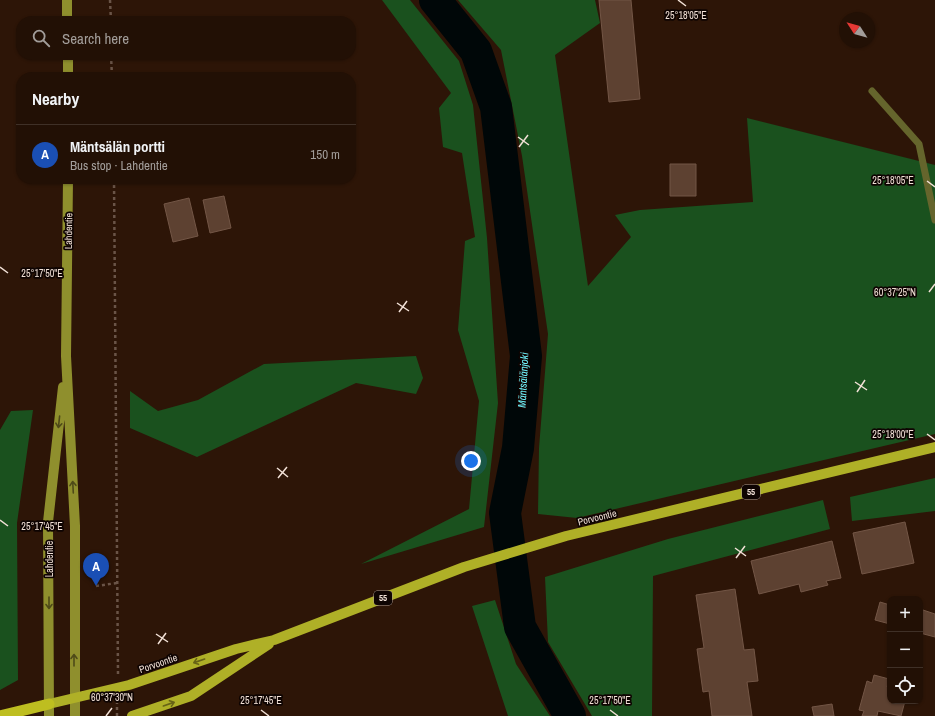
<!DOCTYPE html>
<html lang="en">
<head>
<meta charset="utf-8">
<style>
	:root { --surface:#221005; --page:#2a190f; --text:#f1f3f6; --muted:#a29d9a; --line:#3f3027; --accent:#65c5ef }
	body { margin:0; font-family:"Archivo Narrow",sans-serif; background:var(--page); color:var(--text) }
	.controls { position:absolute; right:12px; bottom:12px; display:grid; overflow:hidden; border-radius:8px; box-shadow:0 1px 3px #0004 }
	.controls button { width:36px; height:36px; display:grid; place-items:center; padding:0; border:0; border-bottom:1px solid var(--line); background:var(--surface); color:var(--text); font:20px sans-serif }
	.compass { position:absolute; left:839px; top:12px; width:36px; height:36px; border-radius:50%; background:var(--surface); box-shadow:0 1px 3px #0004; rotate:306deg }
	.you { position:absolute; left:471px; top:461px; width:14px; height:14px; margin:-10px; border:3px solid #fff; border-radius:50%; background:#1a73e8; box-shadow:0 0 0 6px #1a73e833 }
	.badge { display:grid; place-items:center; width:26px; height:26px; border-radius:50%; background:var(--accent); color:#fff; font-size:13px; font-weight:700 }
	.pin { position:absolute; translate:-50% -33px; filter:drop-shadow(0 1px 2px #0008) }
	.pin::after { content:''; position:absolute; top:21px; width:14px; height:12px; background:inherit; clip-path:polygon(0 0,100% 0,50% 100%) }
	.list { margin:0; padding:0; list-style:none }
	h2 { display:flex; justify-content:space-between; align-items:center; height:52px; margin:0; padding:0 16px; font-size:17px }
	h2 small { font-size:13px; font-weight:400; color:var(--muted) }
	.list li { display:grid; grid-template-columns:26px 1fr auto; gap:12px; align-items:center; box-sizing:border-box; height:60px; padding:0 16px; border-top:1px solid var(--line) }
	.list b { display:block; font-size:15px; white-space:nowrap }
	.list p { margin:0; font-size:13px; white-space:nowrap; color:var(--muted) }
	.list em { font-size:13px; font-style:normal; color:var(--muted) }
	.icon { flex:none; width:22px; height:22px; fill:none; stroke:currentColor; stroke-width:2; stroke-linecap:round; stroke-linejoin:round }
	.map { position:relative; flex:none; width:935px; height:716px; overflow:hidden }
	.search { position:absolute; background:var(--surface); box-shadow:0 1px 3px #0004; left:16px; top:16px; width:340px; height:44px; display:flex; align-items:center; gap:10px; box-sizing:border-box; padding:0 14px; border-radius:16px; color:var(--muted); font-size:15px }
	.panel { position:absolute; background:var(--surface); box-shadow:0 1px 3px #0004; left:16px; top:72px; width:340px; height:112px; border-radius:16px }
	.map>svg:first-child { display:block }
</style>
</head>
<body>
<div class="map">
<svg width="935" height="716" viewBox="0 0 935 716">
	<rect width="100%" height="100%" fill="#2d1507"/>
	<path fill="#1a511e" d="M382 0H410L459 61 473 105 487 238 498 403 484 527 361 564 469 509 479 401 458 330 465 241 475 237 462 153 443 147 439 108 451 93Z
		M458 0H595L600 23 555 55 588 286 631 237 615 215 640 210 753 202 747 118 935 165V434L577 518 538 514 539 448 548 334 522 156 501 50Z
		M416 356 423 378 416 394 356 383 197 457 130 428V391L158 411 198 400 264 364Z
		M33 410 17 523 18 680 0 690V430L11 411Z
		M935 478V511L852 521 850 497Z
		M823 500 830 529 653 576 652 716H592L548 642 545 577 668 539Z
		M495 600 516 664 550 716H508L472 606Z"/>
	<g fill="none" stroke-linecap="round" stroke-linejoin="round">
		<path stroke="#000708" stroke-width="32" d="M435 0 476 51 496 107 526 356 518 448 505 513 520 627 570 716"/>
	</g>
	<path fill="#5d4131" stroke="#735646" d="M599 0H631L640 99 609 102Z
		M670 164H696V196H670Z
		M224 196 231 228 210 233 203 200Z
		M189 198 198 236 173 242 164 204Z
		M905 522 914 563 862 574 853 533Z
		M832 541 841 578 826 581 828 585 801 592 799 584 759 594 751 561Z
		M735 589 744 650 754 649 758 681 747 682 752 716H712L709 691 703 692 697 649 704 648 696 595Z
		M880 602 890 605V624L875 620Z
		M920 609 935 614V637L920 633Z
		M874 675 889 679 887 687 890 688V701H905L901 716 878 711 877 716H862L864 711 859 710 867 681 872 683Z
		M832 704 834 716H814L812 707Z"/>
	<g fill="none" stroke-linecap="round" stroke-linejoin="round">
		<path stroke="#6a5447" stroke-width="2.5" stroke-dasharray="3 3" stroke-linecap="butt" d="M110 0 111 21
			M111 55 112 77
			M114 179 118 674
			M96 586 117 583
			M117 716V703"/>
		<path stroke="#65652c" stroke-width="7" d="M872 91 919 144 935 220"/>
		<path stroke="#8f8f2d" stroke-width="10" d="M67 0V21
			M68 55V77
			M68 179 66 356 75 526V716
			M49 716 48 522 63 387"/>
		<path stroke="#afb027" stroke-width="10" d="M49 704 129 685 236 649 274 640 464 567 566 536 935 447
			M132 716 191 696 269 644"/>
		<path stroke="#bebe20" stroke-width="11" d="M0 716 49 704"/>
	</g>
	<defs><path id="oneway-shaft" d="M-6 0H5M1.5-3L5.5 0L1.5 3" fill="none" stroke-width="1.6" stroke-linecap="round" stroke-linejoin="round"/></defs>
	<g stroke="#4e4a18">
		<use href="#oneway-shaft" transform="translate(59 422) rotate(96)"/>
		<use href="#oneway-shaft" transform="translate(73 487) rotate(-93)"/>
		<use href="#oneway-shaft" transform="translate(49 603) rotate(90)"/>
		<use href="#oneway-shaft" transform="translate(74 660) rotate(-90)"/>
	</g>
	<g stroke="#676316">
		<use href="#oneway-shaft" transform="translate(199 661) rotate(161)"/>
		<use href="#oneway-shaft" transform="translate(169 704) rotate(-19)"/>
	</g>
	<path fill="none" stroke="#f1e0d6" stroke-width="1.5" d="M678 0 686 6M518 137 529 145M519 147 528 135M927 181 935 187M0 267 8 273M929 292 935 284M397 303 409 311M399 312 407 301M855 382 867 390M857 392 865 380M927 434 935 440M277 468 288 477M278 478 287 467M0 520 8 526M735 548 746 556M736 558 745 546M156 634 168 642M158 644 166 633M261 710 269 716M610 710 618 716M106 716 112 708"/>
	<g text-anchor="middle" stroke-width="3.5" stroke-linejoin="round" paint-order="stroke">
		<g fill="#0e0402" stroke="#ad9e96" stroke-width="1">
			<rect x="742" y="485" width="18" height="14" rx="3"/>
			<rect x="374" y="591" width="18" height="14" rx="3"/>
		</g>
		<g font-size="9" font-weight="bold" fill="#f1e0d6">
			<text x="751" y="495">55</text>
			<text x="383" y="601">55</text>
		</g>
		<g font-size="10" fill="#f1e0d6" stroke="#0e0402">
			<text transform="translate(68 231) rotate(-89)" y="4">Lahdentie</text>
			<text transform="translate(597 517) rotate(-14)" y="4">Porvoontie</text>
			<text transform="translate(49 559) rotate(-90)" y="4">Lahdentie</text>
			<text transform="translate(158 663) rotate(-19)" y="4">Porvoontie</text>
		</g>
		<g font-size="11" font-style="italic" fill="#6ff2fa" stroke="#0e0402">
			<text transform="translate(523 380) rotate(-87)" y="4">Mäntsälänjoki</text>
		</g>
	</g>
	<g font-size="10" text-anchor="middle" fill="#f1e0d6" stroke="#0e0402" stroke-width="3.5" stroke-linejoin="round" paint-order="stroke">
		<text x="686" y="19">25°18'05"E</text>
		<text x="893" y="184">25°18'05"E</text>
		<text x="42" y="277">25°17'50"E</text>
		<text x="895" y="296">60°37'25"N</text>
		<text x="893" y="438">25°18'00"E</text>
		<text x="42" y="530">25°17'45"E</text>
		<text x="112" y="701">60°37'30"N</text>
		<text x="261" y="704">25°17'45"E</text>
		<text x="610" y="704">25°17'50"E</text>
	</g>
</svg>
<div class="controls">
<button>+</button>
<button>−</button>
<button><svg class="icon" aria-label="locate" viewBox="0 0 24 24"><circle cx="12" cy="12" r="6"/><path d="M12 2v4M12 18v4M2 12h4M18 12h4"/></svg></button>
</div>
<svg class="compass" viewBox="-18 -18 36 36"><path d="M0-13l5 13h-10z" fill="#e53935"/><path d="M0 13l5-13h-10z" fill="#a29d9a"/></svg>
<div class="you"></div>
<div class="pin badge" style="left:96px;top:586px;background:#1a4fb4">A</div>
<div class="search"><svg class="icon" aria-label="search" viewBox="0 0 24 24"><circle cx="10" cy="10" r="6"/><path d="M15 15l6 6"/></svg>Search here</div>
<section class="panel">
<h2>Nearby<small></small></h2>
<ul class="list">
<li><span class="badge" style="background:#1a4fb4">A</span><div><b>Mäntsälän portti</b><p>Bus stop · Lahdentie</p></div><em>150 m</em></li>
</ul>
</section>
</div>
</body>
</html>
